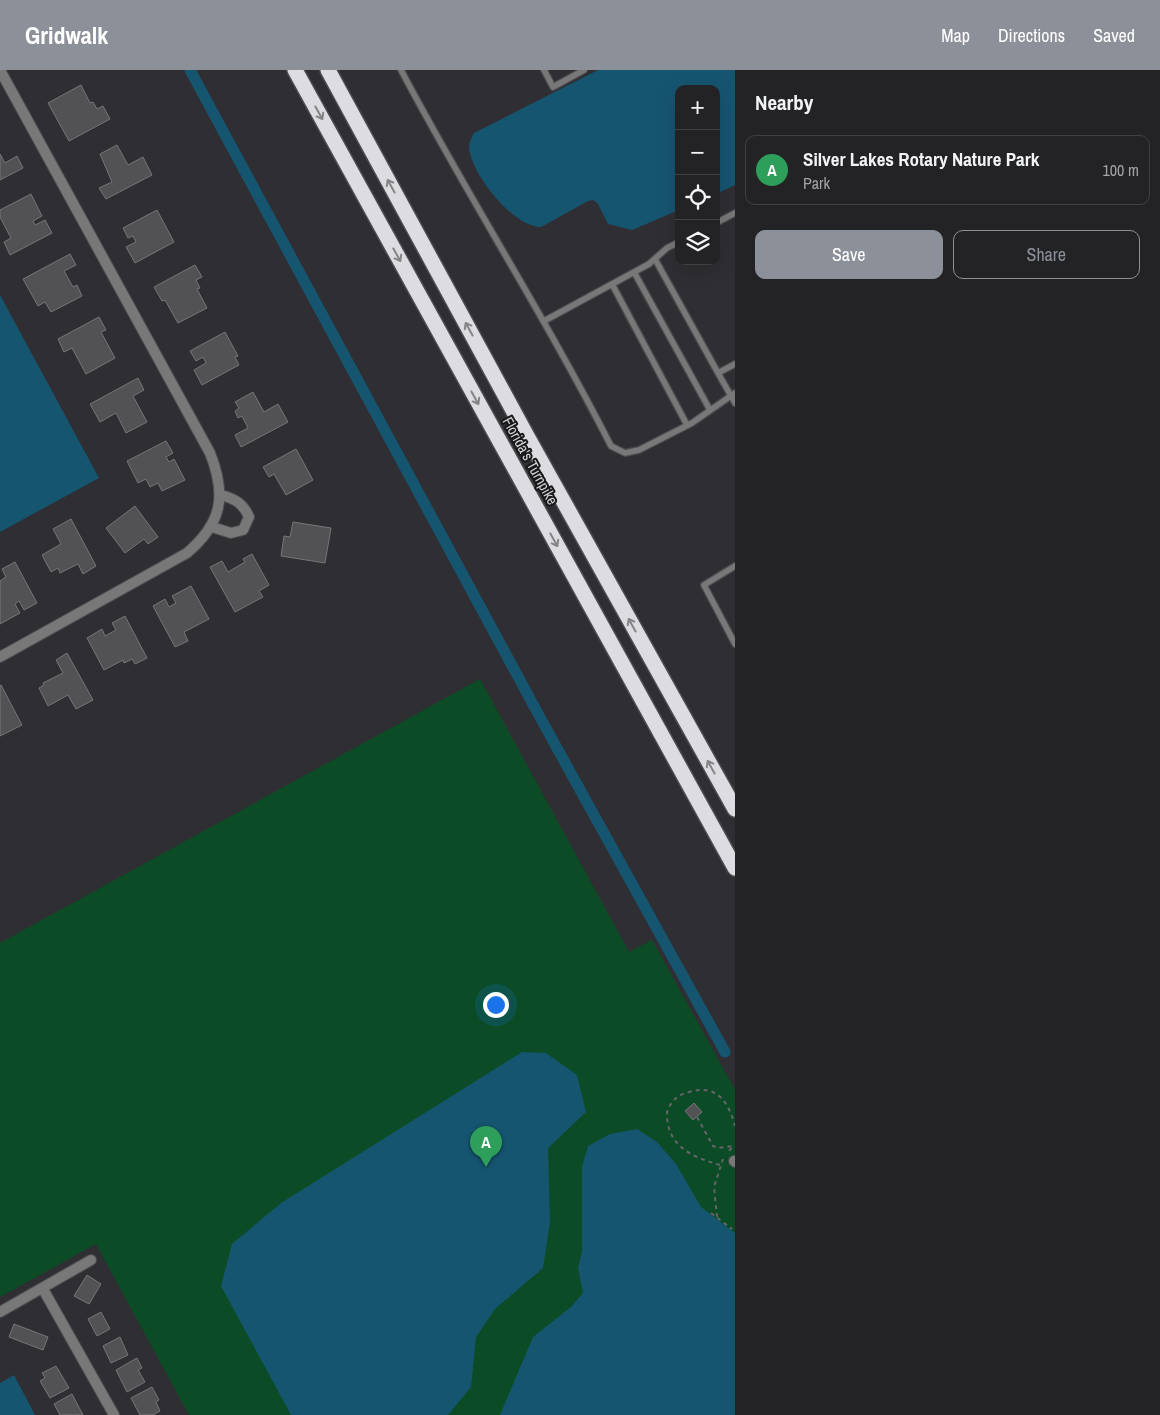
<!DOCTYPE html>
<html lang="en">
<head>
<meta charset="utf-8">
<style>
	:root { --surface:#232326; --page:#2b2b2e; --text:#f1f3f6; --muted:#a3a4a7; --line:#404043; --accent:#8c9099 }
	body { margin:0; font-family:"Archivo Narrow",sans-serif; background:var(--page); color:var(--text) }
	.controls { position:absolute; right:15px; top:15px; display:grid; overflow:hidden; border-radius:10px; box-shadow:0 5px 20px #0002 }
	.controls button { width:45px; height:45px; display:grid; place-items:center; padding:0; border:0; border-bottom:1px solid var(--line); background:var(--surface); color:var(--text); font:25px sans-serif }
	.you { position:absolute; left:495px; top:934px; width:18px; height:18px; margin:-12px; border:4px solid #fff; border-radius:50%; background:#1a73e8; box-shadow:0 0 0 8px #1a73e833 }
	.badge { display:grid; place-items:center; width:32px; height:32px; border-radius:50%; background:var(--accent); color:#fff; font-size:16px; font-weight:700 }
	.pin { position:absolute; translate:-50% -41px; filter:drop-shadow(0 1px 2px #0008) }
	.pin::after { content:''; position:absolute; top:26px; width:18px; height:15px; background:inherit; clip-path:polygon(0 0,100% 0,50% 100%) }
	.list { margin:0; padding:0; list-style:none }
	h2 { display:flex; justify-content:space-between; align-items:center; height:65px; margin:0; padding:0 20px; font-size:21px }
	h2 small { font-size:16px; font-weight:400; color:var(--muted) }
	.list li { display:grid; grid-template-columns:32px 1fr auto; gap:15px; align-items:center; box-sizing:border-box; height:70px; margin:0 10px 10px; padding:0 10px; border:1px solid var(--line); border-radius:10px }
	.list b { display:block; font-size:19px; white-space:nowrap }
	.list p { margin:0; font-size:16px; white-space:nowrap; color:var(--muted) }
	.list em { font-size:16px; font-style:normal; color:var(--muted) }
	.actions { display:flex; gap:10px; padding:15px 20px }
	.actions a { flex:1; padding:11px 0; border:1px solid var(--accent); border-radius:10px; text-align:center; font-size:18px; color:var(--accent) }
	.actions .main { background:var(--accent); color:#fff }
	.icon { flex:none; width:28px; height:28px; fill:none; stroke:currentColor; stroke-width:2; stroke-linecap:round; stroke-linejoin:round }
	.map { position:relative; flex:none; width:735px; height:1345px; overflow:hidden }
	header { display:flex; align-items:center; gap:30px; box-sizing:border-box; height:70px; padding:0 25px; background:var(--accent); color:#fff }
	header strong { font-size:24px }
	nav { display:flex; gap:28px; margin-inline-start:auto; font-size:18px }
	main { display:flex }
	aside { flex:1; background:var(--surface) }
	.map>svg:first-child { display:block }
</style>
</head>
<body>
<header>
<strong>Gridwalk</strong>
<nav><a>Map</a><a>Directions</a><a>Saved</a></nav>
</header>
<main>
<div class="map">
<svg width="735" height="1345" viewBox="0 0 735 1345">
	<rect width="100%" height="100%" fill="#2f2f33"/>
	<path fill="#0b4c26" d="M480 609 629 882 652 870 735 1020V1345H189L96 1174 0 1227V873Z"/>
	<path fill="#165570" d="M598 0H735V115L716 124V19H679V140L632 160 608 154 598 134 593 130 588 131 541 157C513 157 471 104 469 77 469 73 472 67 474 63Z
		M0 225 99 408 0 462Z
		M522 982 546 983 577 1005 586 1042 548 1078 550 1152 543 1198 495 1239 476 1267 471 1317 448 1345H291L221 1216 232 1174 281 1133Z
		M637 1059 657 1072 676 1094 701 1137 735 1163V1345H500L533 1267 571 1237 583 1223 578 1198 582 1181V1097L588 1076 610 1064Z
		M14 1305 35 1345H0V1313Z"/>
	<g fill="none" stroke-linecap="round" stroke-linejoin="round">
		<path stroke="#165570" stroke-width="11" d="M190 0 542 651 725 982"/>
	</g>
	<path fill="#525255" stroke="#76767a" d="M81 15 90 33 93 32 97 39 103 36 110 49 69 71 48 33Z
		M117 75 128 95 143 87 152 105 106 129 99 118 112 112 100 84Z
		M0 84 5 93 17 86 23 98 0 110Z
		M31 124 42 146 33 151 35 155 45 150 52 163 10 185 4 172 11 168 0 147V140Z
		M157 140 174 172 135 193 126 177 136 172 133 166 128 168 123 158Z
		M70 184 76 195 64 201 73 217 77 215 82 226 51 242 45 232 38 236 23 209Z
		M195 195 202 207 196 210 200 218 197 219 207 238 178 253 165 230 162 231 154 217Z
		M99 247 106 260 101 262 115 288 86 304 72 278 64 282 58 269Z
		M225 262 238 286 235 287 239 295 202 315 194 300 206 293 203 287 196 291 190 281Z
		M138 308 144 320 133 326 147 352 126 363 116 343 100 352 90 334Z
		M253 322 264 342 278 334 288 352 241 377 235 365 248 358 242 346 238 348 235 341 239 338 235 332Z
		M166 371 173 383 166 387 169 392 174 389 185 410 162 421 158 413 150 417 146 409 138 413 127 391Z
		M296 379 313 410 286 425 274 404 269 407 263 397Z
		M135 436 158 467 148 474 144 469 125 483 106 458Z
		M71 449 96 496 83 504 78 494 60 503 58 498 51 502 42 485 61 474 53 459Z
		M293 452 331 458 325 493 281 486 284 466 290 467Z
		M252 484 269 515 259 521 263 527 235 542 210 497 222 491 228 502 245 492 243 489Z
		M15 492 37 533 24 540 19 531 15 534 20 543 0 554V511L6 507 2 499Z
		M191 516 209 549 184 562 188 571 175 577 153 536 165 529 169 537 176 533 172 526Z
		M125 546 147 588 135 594 132 589 124 593 123 590 104 600 87 568 102 559 105 566 116 560 112 553Z
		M67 583 93 630 76 639 68 625 48 636 39 618 44 615 43 613 63 603 56 590Z
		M1 615 22 655 0 666V616Z
		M694 1033 702 1042 693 1050 685 1041Z
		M87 1205 101 1214 89 1234 74 1226Z
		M101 1242 110 1259 97 1266 88 1249Z
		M14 1254 48 1267 43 1280 9 1267Z
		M120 1267 128 1285 111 1293 103 1276Z
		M137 1288 142 1298 138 1300 145 1312 127 1322 116 1300Z
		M56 1296 69 1318 50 1328 40 1311 45 1308 42 1303Z
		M152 1317 159 1330 156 1332 160 1341 153 1345H140L131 1328Z
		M72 1324 83 1345H60L54 1334Z"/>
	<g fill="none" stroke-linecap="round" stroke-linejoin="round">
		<g stroke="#4c4c50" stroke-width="8">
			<path id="lane" d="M401 0C468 127 546 248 611 376L625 383 639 380 692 353 735 323
				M544 0 553 17 584 0
				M716 153 735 143
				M655 189 718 303
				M634 202 710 340
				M612 214 687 355
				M544 251 649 194 667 178 679 172
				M735 294 718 303 735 333
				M735 496 704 515 735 574"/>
		</g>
		<g stroke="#4c4c50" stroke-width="12">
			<path id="street" d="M212 457 231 463 243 460 249 447C243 433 235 429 221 425
				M0 587 187 483C222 453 227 426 210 383L0 0
				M734 1091 735 1092
				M43 1219 114 1345
				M0 1242 91 1190"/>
		</g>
		<g stroke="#4c4c50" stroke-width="18">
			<path id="highway" d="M295 0 735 798
				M328 0 527 366 735 739"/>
		</g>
		<path stroke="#656568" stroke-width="2" stroke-dasharray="4 4" stroke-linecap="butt" d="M697 1047 713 1076 718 1078 733 1076 729 1081
			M720 1095C692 1087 666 1076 667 1042 671 1031 677 1025 689 1022 717 1014 728 1031 735 1056
			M711 1143 732 1159
			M717 1147 714 1117 723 1089"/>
		<use href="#lane" stroke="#787879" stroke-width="5.5"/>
		<use href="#street" stroke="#787879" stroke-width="10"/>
		<use href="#highway" stroke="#dddce0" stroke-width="15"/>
	</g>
	<defs><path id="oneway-shaft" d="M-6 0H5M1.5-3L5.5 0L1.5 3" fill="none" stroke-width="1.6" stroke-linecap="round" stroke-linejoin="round" transform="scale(1.25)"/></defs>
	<g stroke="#848386">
		<use href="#oneway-shaft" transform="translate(319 43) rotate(61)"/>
		<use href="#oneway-shaft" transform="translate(391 116) rotate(-119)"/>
		<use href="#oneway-shaft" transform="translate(397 185) rotate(61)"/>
		<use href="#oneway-shaft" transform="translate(469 259) rotate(-119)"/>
		<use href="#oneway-shaft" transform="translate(475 328) rotate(61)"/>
		<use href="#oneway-shaft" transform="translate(554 470) rotate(61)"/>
		<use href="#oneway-shaft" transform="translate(632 555) rotate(-119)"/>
		<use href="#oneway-shaft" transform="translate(711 697) rotate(-119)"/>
	</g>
	<g text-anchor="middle" stroke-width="4" stroke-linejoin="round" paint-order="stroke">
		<g font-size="15" fill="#d2d2d4" stroke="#181719">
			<text transform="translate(530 391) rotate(61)" y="5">Florida's Turnpike</text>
		</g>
	</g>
</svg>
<div class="controls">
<button>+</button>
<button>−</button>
<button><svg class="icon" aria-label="locate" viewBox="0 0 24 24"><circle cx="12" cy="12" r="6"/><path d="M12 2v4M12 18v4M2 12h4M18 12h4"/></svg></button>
<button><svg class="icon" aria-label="layers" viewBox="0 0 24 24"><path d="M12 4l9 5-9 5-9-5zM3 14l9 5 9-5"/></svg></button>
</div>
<div class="you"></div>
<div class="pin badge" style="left:486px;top:1097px;background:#2e9e5b">A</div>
</div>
<aside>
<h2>Nearby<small></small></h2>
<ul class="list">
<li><span class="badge" style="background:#2e9e5b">A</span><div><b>Silver Lakes Rotary Nature Park</b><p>Park</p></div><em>100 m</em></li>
</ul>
<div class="actions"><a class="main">Save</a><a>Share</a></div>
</aside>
</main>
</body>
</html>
